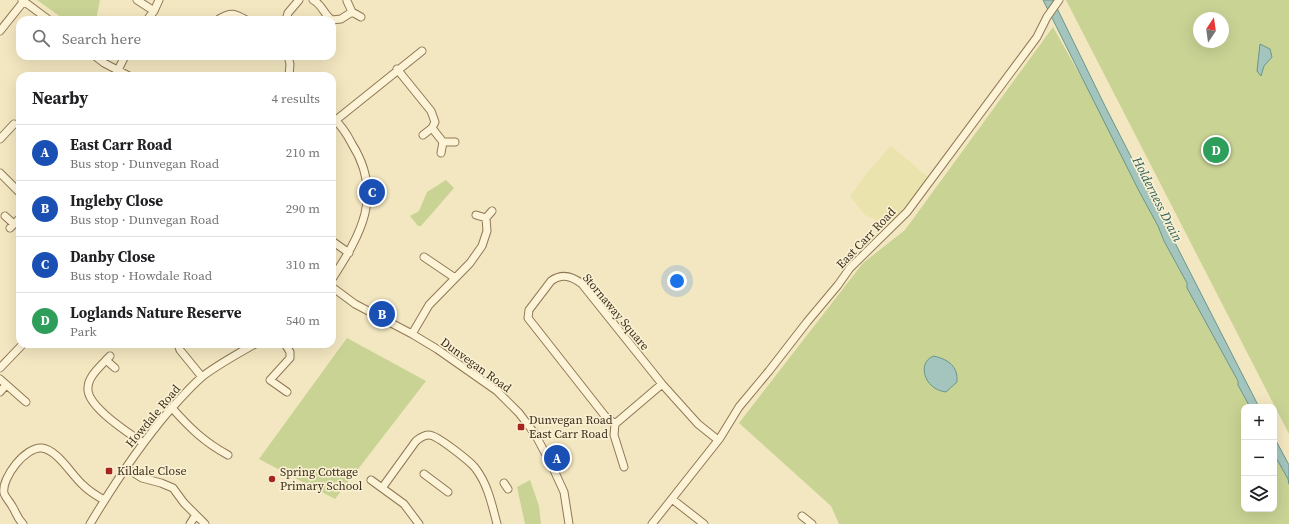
<!DOCTYPE html>
<html lang="en">
<head>
<meta charset="utf-8">
<style>
	:root { --surface:#fff; --page:#f6f6f6; --text:#202124; --muted:#757577; --line:#e0e0e0; --accent:#db2777 }
	body { margin:0; font-family:"Source Serif 4",serif; background:var(--page); color:var(--text) }
	.controls { position:absolute; right:12px; bottom:12px; display:grid; overflow:hidden; border-radius:8px; box-shadow:0 4px 16px #0002 }
	.controls button { width:36px; height:36px; display:grid; place-items:center; padding:0; border:0; border-bottom:1px solid var(--line); background:var(--surface); color:var(--text); font:20px sans-serif }
	.compass { position:absolute; left:1193px; top:12px; width:36px; height:36px; border-radius:50%; background:var(--surface); box-shadow:0 4px 16px #0002; rotate:13deg }
	.you { position:absolute; left:677px; top:281px; width:14px; height:14px; margin:-10px; border:3px solid #fff; border-radius:50%; background:#1a73e8; box-shadow:0 0 0 6px #1a73e833 }
	.badge { display:grid; place-items:center; width:26px; height:26px; border-radius:50%; background:var(--accent); color:#fff; font-size:13px; font-weight:700 }
	.pin { position:absolute; translate:-50% -50%; border:2px solid #fff; box-shadow:0 1px 4px #0006 }
	.list { margin:0; padding:0; list-style:none }
	h2 { display:flex; justify-content:space-between; align-items:center; height:52px; margin:0; padding:0 16px; font-size:17px }
	h2 small { font-size:13px; font-weight:400; color:var(--muted) }
	.list li { display:grid; grid-template-columns:26px 1fr auto; gap:12px; align-items:center; box-sizing:border-box; height:56px; padding:0 16px; border-top:1px solid var(--line) }
	.list b { display:block; font-size:15px; white-space:nowrap }
	.list p { margin:0; font-size:13px; white-space:nowrap; color:var(--muted) }
	.list em { font-size:13px; font-style:normal; color:var(--muted) }
	.icon { flex:none; width:22px; height:22px; fill:none; stroke:currentColor; stroke-width:2; stroke-linecap:round; stroke-linejoin:round }
	.map { position:relative; flex:none; width:1289px; height:524px; overflow:hidden }
	.search { position:absolute; background:var(--surface); box-shadow:0 4px 16px #0002; left:16px; top:16px; width:320px; height:44px; display:flex; align-items:center; gap:10px; box-sizing:border-box; padding:0 14px; border-radius:12px; color:var(--muted); font-size:15px }
	.panel { position:absolute; background:var(--surface); box-shadow:0 4px 16px #0002; left:16px; top:72px; width:320px; height:276px; border-radius:12px }
	.map>svg:first-child { display:block }
</style>
</head>
<body>
<div class="map">
<svg width="1289" height="524" viewBox="0 0 1289 524">
	<rect width="100%" height="100%" fill="#f3e7c1"/>
	<path fill="#eae3ae" d="M891 146 929 178 891 223 887 225 865 215 850 196 870 169Z"/>
	<path fill="#c8d394" fill-rule="evenodd" d="M37 0H100L96 20H65Z
		M1066 0H1289V434ZM1199 18H1223V42H1199Z
		M1053 27 1094 100 1158 226 1164 241 1187 283V286L1238 381V385L1250 407H1244V509H1274V454L1288 479 1289 484V524H839L831 506 739 423 863 263 905 230Z
		M446 180 454 188 421 226H418L410 216 419 211 427 192Z
		M347 338 426 381 335 499 259 459Z
		M530 480 539 506 541 524H525L517 487Z"/>
	<path fill="#a4c5bd" stroke="#6a958c" d="M1043 0H1053L1105 106 1259 407H1250L1238 385V381L1187 288V283L1164 241 1158 226 1139 191Z
		M1260 44 1270 49 1272 57 1264 66 1261 76 1257 71Z
		M934 356C949 360 958 366 957 382L946 392C941 391 936 390 931 385 922 377 921 360 934 356Z
		M1274 437 1289 465V484L1288 479 1274 454Z"/>
	<g fill="none" stroke-linecap="round" stroke-linejoin="round">
		<g stroke="#8f7856" stroke-width="9">
			<path id="minor" d="M22 0 49 20
				M137 0 154 11
				M313 0C322 4 324 15 332 20
				M347 1 352 12 361 17
				M219 19C231 12 234 13 246 20
				M147 20 154 11 159 0
				M286 20 288 13 299 0
				M332 20 341 19 352 12
				M0 31 24 1
				M95 56 104 63 129 76
				M288 56 290 64 289 76
				M397 69 431 111 435 122 432 128 423 135
				M118 70 125 56
				M332 117C340 124 347 134 352 144 384 195 361 234 332 279
				M336 120 422 51
				M432 128 443 142
				M0 139 14 124
				M441 153 443 142H455
				M0 173 20 193
				M476 215 486 218 492 211
				M5 216 14 224
				M10 228 20 218
				M332 241 349 253
				M424 257 455 278
				M332 287 355 304 412 334 437 349 497 391 519 413 535 434 553 468 564 492 569 524
				M412 334 429 305 470 263 482 246 487 231 486 218
				M178 344 180 350 202 377
				M285 344 290 352V358L270 380 287 392
				M110 356 106 360 115 368
				M106 360C99 368 88 377 88 388 86 406 129 433 143 443
				M0 368 23 344
				M0 379 26 402
				M0 392 6 385
				M172 408C190 428 204 442 228 455
				M615 424 605 416 528 318 529 310 551 281C562 273 572 276 582 284L662 384 698 424 718 440
				M624 467 614 435 615 424 662 384
				M126 468 142 478 161 483 173 488 184 503 205 524
				M424 474 448 492
				M371 480 404 504 419 524
				M504 483 508 489
				M382 488 416 441C420 438 423 435 429 435 437 435 471 462 476 469 488 485 492 505 497 524
				M672 499 704 524
				M802 516 812 524
				M23 524C17 518 16 512 12 506 10 502 5 497 4 493 1 478 26 446 42 448 58 450 72 476 84 486 90 492 97 496 104 500
				M90 524C114 484 139 446 169 411 180 399 191 386 203 376 219 364 237 354 255 344
				M190 524 195 516
				M652 524 720 438 739 407 769 371 807 322 838 285 850 268 907 212 1037 37 1047 17 1059 0"/>
		</g>
		<use href="#minor" stroke="#fdf3d6" stroke-width="7"/>
	</g>
	<g fill="#a5251f" stroke="#f9f0d2" stroke-width="1.5">
		<rect x="517" y="423" width="8" height="8" rx="2"/>
		<rect x="105" y="467" width="8" height="8" rx="2"/>
		<circle cx="272" cy="479" r="4"/>
	</g>
	<g text-anchor="middle" stroke-width="3.5" stroke-linejoin="round" paint-order="stroke">
		<g font-size="12" fill="#3d2e1c" stroke="#f9f0d2">
			<text transform="translate(866 238) rotate(-46)" y="4">East Carr Road</text>
			<text transform="translate(616 312) rotate(50)" y="4">Stornaway Square</text>
			<text transform="translate(476 365) rotate(36)" y="4">Dunvegan Road</text>
			<text transform="translate(153 416) rotate(-50)" y="4">Howdale Road</text>
		</g>
		<g font-size="12" fill="#3d2e1c" stroke="#f9f0d2" text-anchor="start">
			<text x="529" y="424">Dunvegan Road<tspan x="529" dy="14">East Carr Road</tspan></text>
			<text x="117" y="475">Kildale Close</text>
			<text x="280" y="476">Spring Cottage<tspan x="280" dy="14">Primary School</tspan></text>
		</g>
		<g font-size="13" font-style="italic" fill="#2a5f5e" stroke="#f9f0d2">
			<text transform="translate(1158 199) rotate(63)" y="5">Holderness Drain</text>
		</g>
	</g>
</svg>
<div class="controls">
<button>+</button>
<button>−</button>
<button><svg class="icon" aria-label="layers" viewBox="0 0 24 24"><path d="M12 4l9 5-9 5-9-5zM3 14l9 5 9-5"/></svg></button>
</div>
<svg class="compass" viewBox="-18 -18 36 36"><path d="M0-13l5 13h-10z" fill="#e53935"/><path d="M0 13l5-13h-10z" fill="#757577"/></svg>
<div class="you"></div>
<div class="pin badge" style="left:557px;top:458px;background:#1a4fb4">A</div>
<div class="pin badge" style="left:382px;top:314px;background:#1a4fb4">B</div>
<div class="pin badge" style="left:372px;top:192px;background:#1a4fb4">C</div>
<div class="pin badge" style="left:1216px;top:150px;background:#2e9e5b">D</div>
<div class="search"><svg class="icon" aria-label="search" viewBox="0 0 24 24"><circle cx="10" cy="10" r="6"/><path d="M15 15l6 6"/></svg>Search here</div>
<section class="panel">
<h2>Nearby<small>4 results</small></h2>
<ul class="list">
<li><span class="badge" style="background:#1a4fb4">A</span><div><b>East Carr Road</b><p>Bus stop · Dunvegan Road</p></div><em>210 m</em></li>
<li><span class="badge" style="background:#1a4fb4">B</span><div><b>Ingleby Close</b><p>Bus stop · Dunvegan Road</p></div><em>290 m</em></li>
<li><span class="badge" style="background:#1a4fb4">C</span><div><b>Danby Close</b><p>Bus stop · Howdale Road</p></div><em>310 m</em></li>
<li><span class="badge" style="background:#2e9e5b">D</span><div><b>Loglands Nature Reserve</b><p>Park</p></div><em>540 m</em></li>
</ul>
</section>
</div>
</body>
</html>
